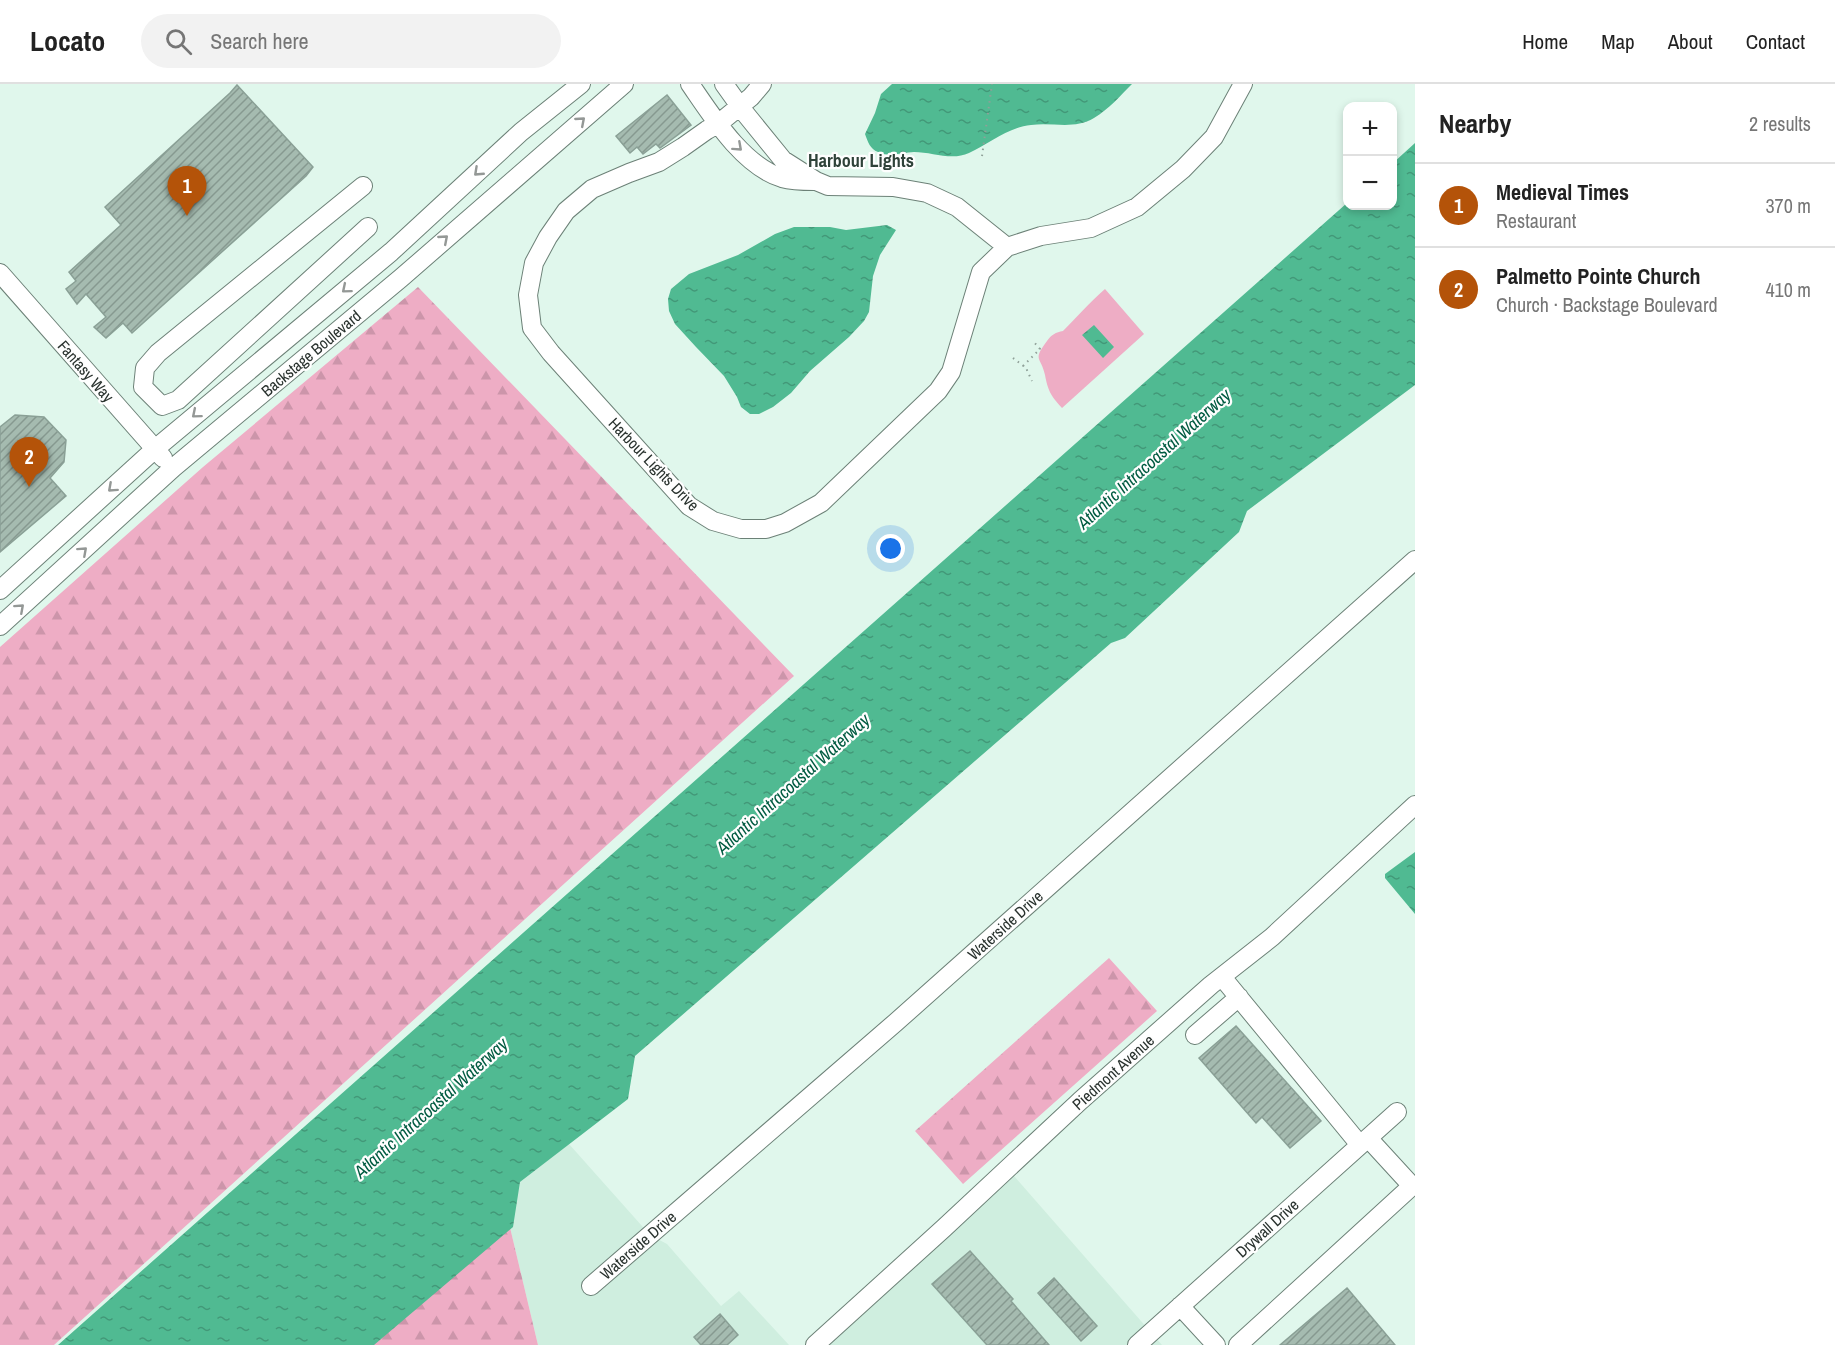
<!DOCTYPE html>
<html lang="en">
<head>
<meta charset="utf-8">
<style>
	:root { --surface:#fff; --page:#f2f2f2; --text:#222; --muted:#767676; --line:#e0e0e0; --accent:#b45309 }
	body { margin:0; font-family:"Archivo Narrow",sans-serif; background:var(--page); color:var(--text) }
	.controls { position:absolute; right:18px; top:18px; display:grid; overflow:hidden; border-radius:12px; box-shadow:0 3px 9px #0003 }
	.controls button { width:54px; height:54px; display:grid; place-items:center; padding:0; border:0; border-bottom:2px solid var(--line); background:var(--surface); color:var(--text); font:30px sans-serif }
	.you { position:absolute; left:891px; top:465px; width:21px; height:21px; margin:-15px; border:4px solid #fff; border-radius:50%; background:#1a73e8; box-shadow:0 0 0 9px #1a73e833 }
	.badge { display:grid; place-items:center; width:39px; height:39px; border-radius:50%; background:var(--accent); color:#fff; font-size:20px; font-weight:700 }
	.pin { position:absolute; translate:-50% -50px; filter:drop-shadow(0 2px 3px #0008) }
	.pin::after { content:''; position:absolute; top:32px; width:21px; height:18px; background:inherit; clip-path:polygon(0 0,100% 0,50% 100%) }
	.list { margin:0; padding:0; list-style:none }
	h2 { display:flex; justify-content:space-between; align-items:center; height:78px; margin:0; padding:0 24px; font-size:26px }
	h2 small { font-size:20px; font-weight:400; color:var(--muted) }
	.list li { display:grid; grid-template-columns:39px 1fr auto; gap:18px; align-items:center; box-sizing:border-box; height:84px; padding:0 24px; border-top:2px solid var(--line) }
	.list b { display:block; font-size:22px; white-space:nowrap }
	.list p { margin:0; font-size:20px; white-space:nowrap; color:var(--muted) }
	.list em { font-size:20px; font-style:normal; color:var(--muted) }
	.icon { flex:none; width:33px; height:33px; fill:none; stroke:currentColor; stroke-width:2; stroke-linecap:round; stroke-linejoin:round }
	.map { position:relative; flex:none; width:1415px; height:1261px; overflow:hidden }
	header { display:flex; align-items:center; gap:36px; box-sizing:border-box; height:84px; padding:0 30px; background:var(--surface); border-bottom:2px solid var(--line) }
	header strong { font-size:28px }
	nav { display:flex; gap:33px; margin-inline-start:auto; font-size:21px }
	.search { width:420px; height:54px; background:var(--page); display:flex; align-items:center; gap:15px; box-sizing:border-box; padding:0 21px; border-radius:33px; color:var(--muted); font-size:22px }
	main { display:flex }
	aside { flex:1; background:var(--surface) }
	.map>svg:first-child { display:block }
</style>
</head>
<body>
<header>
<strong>Locato</strong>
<div class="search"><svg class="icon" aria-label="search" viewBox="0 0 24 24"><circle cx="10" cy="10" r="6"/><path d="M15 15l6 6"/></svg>Search here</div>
<nav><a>Home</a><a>Map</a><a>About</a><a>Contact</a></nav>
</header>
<main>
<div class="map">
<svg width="1415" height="1261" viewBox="0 0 1415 1261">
	<defs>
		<pattern id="forest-firs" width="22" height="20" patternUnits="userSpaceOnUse" patternTransform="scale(1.5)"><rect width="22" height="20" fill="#eeadc5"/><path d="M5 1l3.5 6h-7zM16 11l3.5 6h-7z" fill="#cc95aa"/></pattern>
		<pattern id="water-ripples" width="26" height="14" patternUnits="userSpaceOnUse" patternTransform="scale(1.5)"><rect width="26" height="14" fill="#50ba92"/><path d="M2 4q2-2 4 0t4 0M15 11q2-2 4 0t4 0" fill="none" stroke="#429878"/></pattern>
		<pattern id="building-hatch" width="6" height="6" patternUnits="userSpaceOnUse" patternTransform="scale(1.5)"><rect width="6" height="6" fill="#a5bbb0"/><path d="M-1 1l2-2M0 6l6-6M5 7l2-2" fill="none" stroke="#869990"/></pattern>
	</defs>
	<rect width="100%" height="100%" fill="#e0f7ec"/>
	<path fill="#cfeedf" d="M569 1060 650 1151 667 1160 721 1222 739 1207 789 1261H538L508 1135 520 1098Z
		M1007 1084 1162 1261H815Z"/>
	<path fill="#eeadc5" d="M1105 205 1144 250 1062 324C1051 312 1048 307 1045 291 1041 272 1032 277 1047 257 1051 251 1056 248 1063 247 1077 233 1089 219 1105 205Z"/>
	<path fill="url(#forest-firs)" d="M418 203 794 592 54 1261H0V563L203 383Z
		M1109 874 1157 927 963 1100 915 1047Z
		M508 1135 538 1261H361Z"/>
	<path fill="url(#water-ripples)" d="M892 0H1132C1120 12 1109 25 1094 34 1074 46 1053 38 1031 41 1008 43 989 60 969 69 952 77 932 68 914 68 903 68 889 74 878 68 870 65 868 58 865 50L875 29 881 10Z
		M1415 59V301L1247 427 1239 448 1125 554 1111 559 635 972 628 1015 520 1098 513 1143 374 1261H58L1347 119 1348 122H1392L1393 79Z
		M887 141 896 146 880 171 873 192 869 228 864 237 849 253 810 287 791 309 773 323 759 330H750L741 323 737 313 724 292 696 263 675 240 669 227 668 215 671 205 689 190 738 171 775 150 794 143H830L846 146Z
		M1094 241 1114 263 1103 274 1082 251Z
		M1415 768V830L1385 794V790Z"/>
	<path fill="url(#building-hatch)" stroke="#8aa096" stroke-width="1.5" d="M237 1 313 83 306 92 132 249 123 239 106 254 94 243 106 233 86 210 77 220 66 205 76 197 69 188 121 141 105 123 230 9Z
		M667 11 691 41 660 64 656 60 643 70 637 63 630 69 616 52Z
		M15 331 44 333 66 356 64 378 50 394 66 412 0 468V343Z
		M1236 942 1321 1037 1290 1064 1262 1033 1256 1039 1199 974Z
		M970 1167 1013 1215 1011 1217 1049 1261H987L932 1200Z
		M1054 1194 1097 1242 1081 1257 1038 1209Z
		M1347 1204 1395 1261H1280Z
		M720 1230 738 1251 727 1261H701L694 1253Z"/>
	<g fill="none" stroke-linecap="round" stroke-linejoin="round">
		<g stroke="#6c8177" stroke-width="20">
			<path id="minor" d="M690 0C712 32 743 82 782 94 793 97 803 97 814 97
				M724 0 744 28 783 76 816 97 828 102 893 103 927 109 957 123 1007 163 1041 152 1091 144 1137 123 1183 85 1214 53 1243 0
				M762 0 751 13 718 40 707 46 683 63 659 78 629 89 592 105 566 127 548 153 534 179 528 211 532 244 551 269 689 422 713 437 741 445H766L785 439 821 419 938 307 951 288 981 188 1007 163
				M363 102 158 269 145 284 143 303 162 322 178 316 368 143
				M0 189 163 374
				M0 506 155 365 391 168 521 48 581 0
				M0 542 173 384 401 194 624 0
				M1222 893 1360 1061
				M1195 951 1239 913
				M591 1202 895 939 1415 476
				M1180 1222 1216 1261
				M815 1261 944 1144 1080 1017 1211 901 1272 853 1415 721
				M1137 1261 1397 1028
				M1238 1261 1412 1102 1368 1054"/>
		</g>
		<path stroke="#8fa098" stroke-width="2" stroke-dasharray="1.5 4.5" stroke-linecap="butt" d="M982 72 992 0
			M1013 274 1026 284 1032 297
			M1023 282 1040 265 1033 257"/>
		<use href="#minor" stroke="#fff" stroke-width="18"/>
	</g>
	<defs><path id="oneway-chevron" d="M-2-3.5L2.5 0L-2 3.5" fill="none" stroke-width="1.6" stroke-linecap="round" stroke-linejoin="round" transform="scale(1.5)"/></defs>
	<g stroke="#949896">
		<use href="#oneway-chevron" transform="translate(581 37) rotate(-41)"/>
		<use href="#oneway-chevron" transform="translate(738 63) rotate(42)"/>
		<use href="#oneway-chevron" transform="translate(478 88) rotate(137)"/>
		<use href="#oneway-chevron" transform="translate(444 155) rotate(-41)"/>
		<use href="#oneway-chevron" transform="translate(346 205) rotate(140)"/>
		<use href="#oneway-chevron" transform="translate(196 330) rotate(140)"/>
		<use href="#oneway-chevron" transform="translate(112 404) rotate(138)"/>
		<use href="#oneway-chevron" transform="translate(83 467) rotate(-42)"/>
		<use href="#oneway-chevron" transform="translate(20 524) rotate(-42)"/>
	</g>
	<g text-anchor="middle" stroke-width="4.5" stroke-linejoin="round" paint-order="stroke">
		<g font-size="16" fill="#29322e" stroke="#fefefe">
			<text transform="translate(311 269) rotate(-40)" y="6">Backstage Boulevard</text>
			<text transform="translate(86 287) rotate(49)" y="6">Fantasy Way</text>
			<text transform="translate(654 380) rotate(46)" y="6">Harbour Lights Drive</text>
			<text transform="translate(1005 841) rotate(-42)" y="6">Waterside Drive</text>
			<text transform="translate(1113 988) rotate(-42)" y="6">Piedmont Avenue</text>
			<text transform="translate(1267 1144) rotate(-42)" y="6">Drywall Drive</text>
			<text transform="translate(638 1161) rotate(-41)" y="6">Waterside Drive</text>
		</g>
		<g font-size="18" font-weight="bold" fill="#2f4239" stroke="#fefefe">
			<text x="861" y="83">Harbour Lights</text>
		</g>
		<g font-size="18" font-style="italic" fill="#005b41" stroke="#fefefe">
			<text transform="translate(1154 375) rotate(-42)" y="6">Atlantic Intracoastal Waterway</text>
			<text transform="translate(793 700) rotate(-42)" y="6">Atlantic Intracoastal Waterway</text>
			<text transform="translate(431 1024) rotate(-42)" y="6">Atlantic Intracoastal Waterway</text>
		</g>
	</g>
</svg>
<div class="controls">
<button>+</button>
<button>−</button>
</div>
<div class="you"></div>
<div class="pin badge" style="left:187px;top:132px">1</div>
<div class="pin badge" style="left:29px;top:403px">2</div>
</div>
<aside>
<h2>Nearby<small>2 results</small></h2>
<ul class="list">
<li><span class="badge">1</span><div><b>Medieval Times</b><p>Restaurant</p></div><em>370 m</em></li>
<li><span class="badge">2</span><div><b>Palmetto Pointe Church</b><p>Church · Backstage Boulevard</p></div><em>410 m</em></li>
</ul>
</aside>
</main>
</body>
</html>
